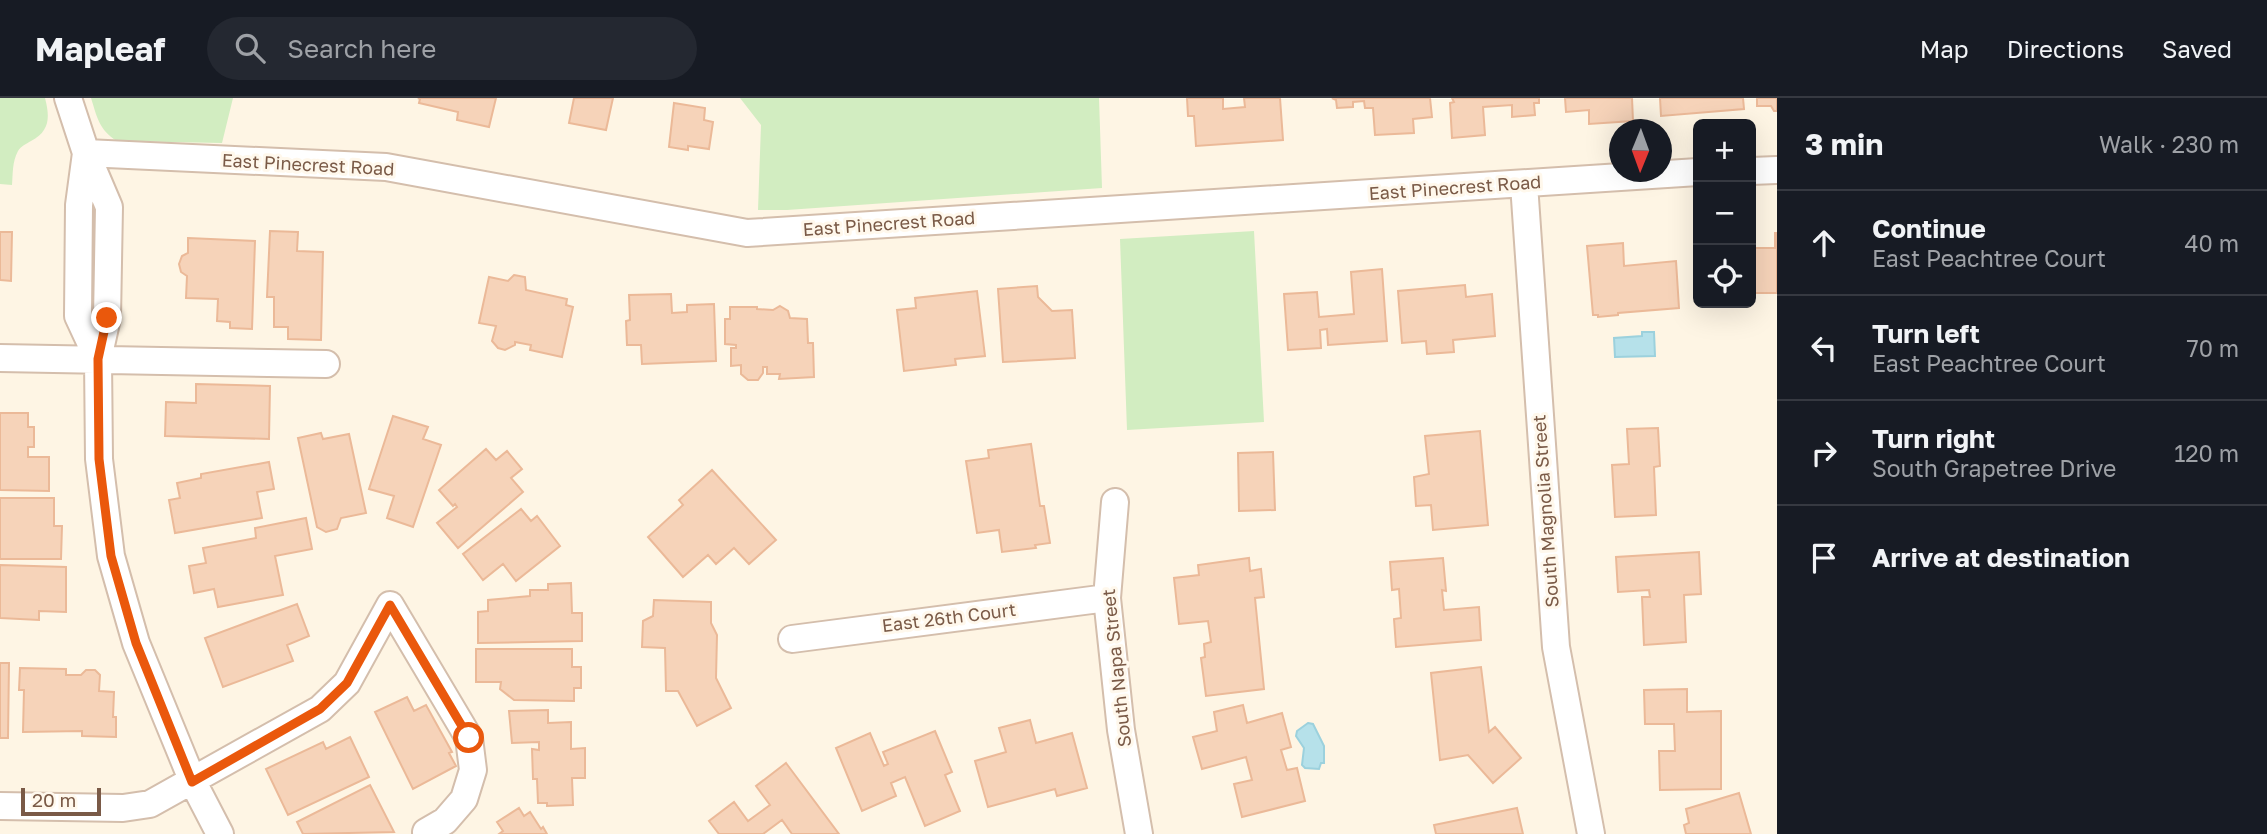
<!DOCTYPE html>
<html lang="en">
<head>
<meta charset="utf-8">
<style>
	:root { --surface:#171b24; --page:#242831; --text:#f1f3f6; --muted:#9ea1a6; --line:#363941 }
	body { margin:0; font-family:"Golos Text",sans-serif; background:var(--page); color:var(--text) }
	.controls { position:absolute; right:21px; top:21px; display:grid; overflow:hidden; border-radius:10px; box-shadow:0 7px 28px #0002 }
	.controls button { width:63px; height:63px; display:grid; place-items:center; padding:0; border:0; border-bottom:2px solid var(--line); background:var(--surface); color:var(--text); font:35px sans-serif }
	.compass { position:absolute; left:1609px; top:21px; width:63px; height:63px; border-radius:50%; background:var(--surface); box-shadow:0 7px 28px #0002; rotate:181deg }
	.scale { position:absolute; left:21px; bottom:18px; width:80px; box-sizing:border-box; padding-left:7px; border:4px solid #7a5a47; border-top:0; font-size:19px; line-height:24px; white-space:nowrap; color:#7a5a47; -webkit-text-stroke:5px #fff8ec; paint-order:stroke }
	.stop { position:absolute; width:21px; height:21px; margin:-16px; border:5px solid #ea580c; border-radius:50%; background:#fff }
	.stop.end { background:#ea580c; border-color:#fff; box-shadow:0 2px 7px #0008 }
	.list { margin:0; padding:0; list-style:none }
	h2 { display:flex; justify-content:space-between; align-items:center; height:91px; margin:0; padding:0 28px; font-size:30px }
	h2 small { font-size:23px; font-weight:400; color:var(--muted) }
	.list li { display:grid; grid-template-columns:46px 1fr auto; gap:21px; align-items:center; box-sizing:border-box; height:105px; padding:0 28px; border-top:2px solid var(--line) }
	.list b { display:block; font-size:26px; white-space:nowrap }
	.list p { margin:0; font-size:23px; white-space:nowrap; color:var(--muted) }
	.list em { font-size:23px; font-style:normal; color:var(--muted) }
	.icon { flex:none; width:38px; height:38px; fill:none; stroke:currentColor; stroke-width:2; stroke-linecap:round; stroke-linejoin:round }
	.map { position:relative; flex:none; width:1777px; height:736px; overflow:hidden }
	header { display:flex; align-items:center; gap:42px; box-sizing:border-box; height:98px; padding:0 35px; background:var(--surface); border-bottom:2px solid var(--line) }
	header strong { font-size:33px }
	nav { display:flex; gap:38px; margin-inline-start:auto; font-size:24px }
	.search { width:490px; height:63px; background:var(--page); display:flex; align-items:center; gap:18px; box-sizing:border-box; padding:0 24px; border-radius:38px; color:var(--muted); font-size:26px }
	main { display:flex }
	aside { flex:1; background:var(--surface) }
	.map>svg:first-child { display:block }
</style>
</head>
<body>
<header>
<strong>Mapleaf</strong>
<div class="search"><svg class="icon" aria-label="search" viewBox="0 0 24 24"><circle cx="10" cy="10" r="6"/><path d="M15 15l6 6"/></svg>Search here</div>
<nav><a>Map</a><a>Directions</a><a>Saved</a></nav>
</header>
<main>
<div class="map">
<svg width="1777" height="736" viewBox="0 0 1777 736">
	<rect width="100%" height="100%" fill="#fef5e4"/>
	<path fill="#d2edc1" d="M0 0H45C50 19 50 33 31 43 26 46 21 48 18 53 12 64 13 76 12 87L0 86Z
		M91 0H233L222 45 117 43C99 32 97 19 91 0Z
		M740 0H1099L1102 90 787 112H758L761 27Z
		M1254 133 1264 324 1127 332 1120 141Z"/>
	<path fill="#b6e1ea" stroke="#9cd1dd" stroke-width="2" d="M1642 234H1654L1655 258 1615 259 1614 240 1642 238Z
		M1308 625 1313 626 1324 648V665H1321L1319 671 1305 670 1302 667 1304 650 1296 638 1297 633Z"/>
	<path fill="#f6d3b9" stroke="#ebb998" stroke-width="2" d="M418 0H496L489 29 457 22 458 14 419 5 420 1Z
		M574 0H613L606 32 569 25Z
		M1187 0H1223V11L1245 9 1244 0H1280L1283 42 1196 48 1194 18H1188Z
		M1332 0H1430L1432 19 1413 21 1414 35 1375 37 1373 10H1365L1364 3 1353 4V9L1337 10 1336 2Z
		M1452 0H1539V5H1534L1535 17 1512 19V7L1483 9 1485 37 1452 40 1450 5 1454 4Z
		M1565 0H1632L1633 23 1589 26V12L1566 14Z
		M1660 0H1743L1744 11 1661 18Z
		M1757 0H1777V13H1774L1771 8H1757Z
		M674 5 705 10 704 22 713 24 709 51 688 48V52L669 49Z
		M270 133 298 134 297 153 323 154 321 242 288 241V229H274V199H267Z
		M0 134H12L11 183 0 182Z
		M1775 135H1777V195H1751V150H1775Z
		M188 140 255 143 252 231 230 230V224L217 223 218 201 186 200 187 178 181 174 179 166 182 158 188 155Z
		M1623 145 1624 168 1676 163 1679 210 1618 215V217L1598 219V217H1593L1587 148Z
		M1382 171 1387 243 1328 247 1327 231 1320 232 1321 250 1288 252 1284 196 1317 194 1319 219 1354 216 1351 174Z
		M514 177 525 179 526 192 567 201 566 207 573 209 562 259 530 252 531 247 515 244V247L505 252 498 250 492 243 496 228 479 225 489 179 508 183Z
		M1465 187 1466 199 1492 196 1495 238 1453 242 1454 254 1427 256 1426 243 1402 245 1398 193Z
		M1037 188 1038 199 1052 213 1072 212 1075 260 1003 264 998 191Z
		M977 193 985 258 955 261 956 267 904 273 897 212 916 210 915 200Z
		M671 196 672 215 687 214V207L714 206 716 263 642 266 641 247H627L626 223 630 222 629 197Z
		M780 208 788 213 790 220 807 221 808 245H813L814 279 779 281 780 276H767V269H763V275L758 282H748L741 276V267L731 268V250H736V247L725 246V221H730V209H757V211L773 212Z
		M196 286 270 288 269 341 165 338 166 304 196 305Z
		M0 315H28V329H34V349H28V359H49V393L0 392Z
		M393 318 428 329 423 341 441 347 413 429 387 420 394 398 369 391Z
		M1658 330 1660 368 1654 369 1656 417 1615 419 1612 367 1629 366 1627 331Z
		M1480 333 1488 427 1433 432 1431 407 1416 408 1414 379 1429 376 1425 338Z
		M321 335 323 341 349 336 366 415 341 420 337 431 326 434 317 429 298 340Z
		M1031 346 1040 408H1044L1050 445 1035 447 1036 450 1002 454 999 432 977 435 966 363 989 360 988 352Z
		M486 351 496 362 507 353 522 371 511 380 523 394 458 450 437 425 457 409 455 406 453 408 439 392Z
		M1273 354 1275 412 1239 413 1238 355Z
		M269 364 274 391 257 394 262 420 175 435 169 402 180 400 177 385 201 380V376Z
		M712 372 776 442 749 466 734 450 716 466 708 457 683 479 648 439 683 407 679 402Z
		M0 400H54V428H62L61 461H0Z
		M521 411 531 423 537 418 560 448 516 483 503 466 483 482 463 456Z
		M306 420 312 451 275 458 283 497 218 509 214 491 194 495 189 468 206 465 203 450 256 440 255 430Z
		M1699 454 1701 496 1684 497 1686 544 1644 547 1642 499H1650L1649 492 1618 494 1616 459Z
		M1249 460 1250 473 1261 471 1264 499 1255 500 1264 591 1206 598 1201 560 1205 559 1204 546 1211 544 1208 523 1179 526 1174 480 1199 477 1198 467Z
		M1443 460 1446 493 1442 492 1444 512 1479 509 1481 542 1396 549 1394 521 1401 520 1399 491 1392 492 1390 464Z
		M0 467 66 469V514L39 513V522L0 520Z
		M571 485 572 515H582V543L478 545V514L488 513V502L530 498V492H548V486Z
		M654 502 711 504V525L717 537 716 580 731 610 697 628 678 593H666L665 550 642 549 643 523 653 518Z
		M297 506 309 538 287 547 293 563 223 589 205 540Z
		M476 551H572V569H581V590H574V603L514 602 500 591 501 584H476Z
		M0 565H9L8 640H0Z
		M1481 569 1489 634 1495 629 1521 660 1493 685 1468 657 1440 662 1431 575Z
		M20 570 66 571V577H81L86 572H95L100 577 99 593 114 594 113 619H116V639L82 638V633L23 634 24 592H19Z
		M1687 591V614L1721 613V691L1660 692 1659 653H1675L1674 626H1645L1644 592Z
		M407 599 414 613 426 607 452 654 449 655 456 668 413 691 375 614Z
		M1243 607 1247 625 1282 615 1291 649 1281 652 1287 672 1297 670 1305 703 1242 719 1234 686 1252 682 1246 659 1202 671 1193 639 1217 633 1214 614Z
		M548 612V625L571 624V651L585 650V680H572L573 707 547 708V705H538L537 681H533L532 651 539 652V644L512 645 509 613Z
		M1030 622 1036 645 1072 635 1087 690 1057 698 1055 691 988 709 975 663 1006 654 999 630Z
		M935 633 952 674 945 677 960 713 925 728 905 679 891 685 896 698 862 713 836 650 870 635 884 668 888 666 883 654Z
		M350 639 369 679 288 717 266 671 323 644 326 651Z
		M786 665 839 736H792L782 722 763 736H719L709 723 734 704 748 723 770 707 756 688Z
		M370 687 394 734 303 736 297 724Z
		M1739 695 1751 736H1686L1684 727 1689 725 1686 711Z
		M519 710 524 718 530 714 541 731 543 729 547 736H499L503 733 497 724Z
		M1517 710 1523 736H1436L1434 727Z"/>
	<g fill="none" stroke-linecap="round" stroke-linejoin="round">
		<g stroke="#d4beac" stroke-width="30">
			<path id="minor" d="M68 0 86 55 109 109 107 220 98 261 99 361 111 458 136 545 193 684 220 736
				M86 55 386 69 747 135 1698 74
				M86 55 79 107 78 218 98 261
				M1751 73 1777 72
				M1524 86 1556 549 1591 736
				M0 260 326 266
				M1115 404 1107 500 1121 632 1139 736
				M792 541 1107 500
				M0 708 123 710 150 706 320 611 347 585 390 507 469 640 473 672 464 701 445 723 426 734"/>
		</g>
		<use href="#minor" stroke="#fff" stroke-width="26"/>
	</g>
	<g fill="none" stroke-linecap="round" stroke-linejoin="round">
		<path stroke="#ea580c" stroke-width="9" d="M107 220 98 261 99 361 111 458 136 545 192 684 320 611 347 585 390 507 469 640"/>
	</g>
	<g text-anchor="middle" stroke-width="6" stroke-linejoin="round" paint-order="stroke">
		<g font-size="18" fill="#7a5a47" stroke="#fff8ec">
			<text transform="translate(308 67) rotate(3)" y="6">East Pinecrest Road</text>
			<text transform="translate(1455 90) rotate(-4)" y="6">East Pinecrest Road</text>
			<text transform="translate(889 126) rotate(-4)" y="6">East Pinecrest Road</text>
			<text transform="translate(1546 413) rotate(-94)" y="6">South Magnolia Street</text>
			<text transform="translate(949 520) rotate(-7)" y="6">East 26th Court</text>
			<text transform="translate(1117 570) rotate(-96)" y="6">South Napa Street</text>
		</g>
	</g>
</svg>
<div class="controls">
<button>+</button>
<button>−</button>
<button><svg class="icon" aria-label="locate" viewBox="0 0 24 24"><circle cx="12" cy="12" r="6"/><path d="M12 2v4M12 18v4M2 12h4M18 12h4"/></svg></button>
</div>
<svg class="compass" viewBox="-18 -18 36 36"><path d="M0-13l5 13h-10z" fill="#e53935"/><path d="M0 13l5-13h-10z" fill="#9ea1a6"/></svg>
<div class="scale">20 m</div>
<div class="stop" style="left:469px;top:640px"></div>
<div class="stop end" style="left:107px;top:220px"></div>
</div>
<aside>
<h2>3 min<small>Walk · 230 m</small></h2>
<ul class="list">
<li><svg class="icon" aria-label="ahead" viewBox="0 0 24 24"><path d="M12 20V5M6 11l6-6 6 6"/></svg><div><b>Continue</b><p>East Peachtree Court</p></div><em>40 m</em></li>
<li><svg class="icon" aria-label="left" viewBox="0 0 24 24"><path d="M17 20v-9H6M10 6l-5 5 5 5"/></svg><div><b>Turn left</b><p>East Peachtree Court</p></div><em>70 m</em></li>
<li><svg class="icon" aria-label="right" viewBox="0 0 24 24"><path d="M7 20v-9h11M14 6l5 5-5 5"/></svg><div><b>Turn right</b><p>South Grapetree Drive</p></div><em>120 m</em></li>
<li><svg class="icon" aria-label="arrive" viewBox="0 0 24 24"><path d="M6 21V4h12l-3 4 3 4H6"/></svg><div><b>Arrive at destination</b></div></li>
</ul>
</aside>
</main>
</body>
</html>
